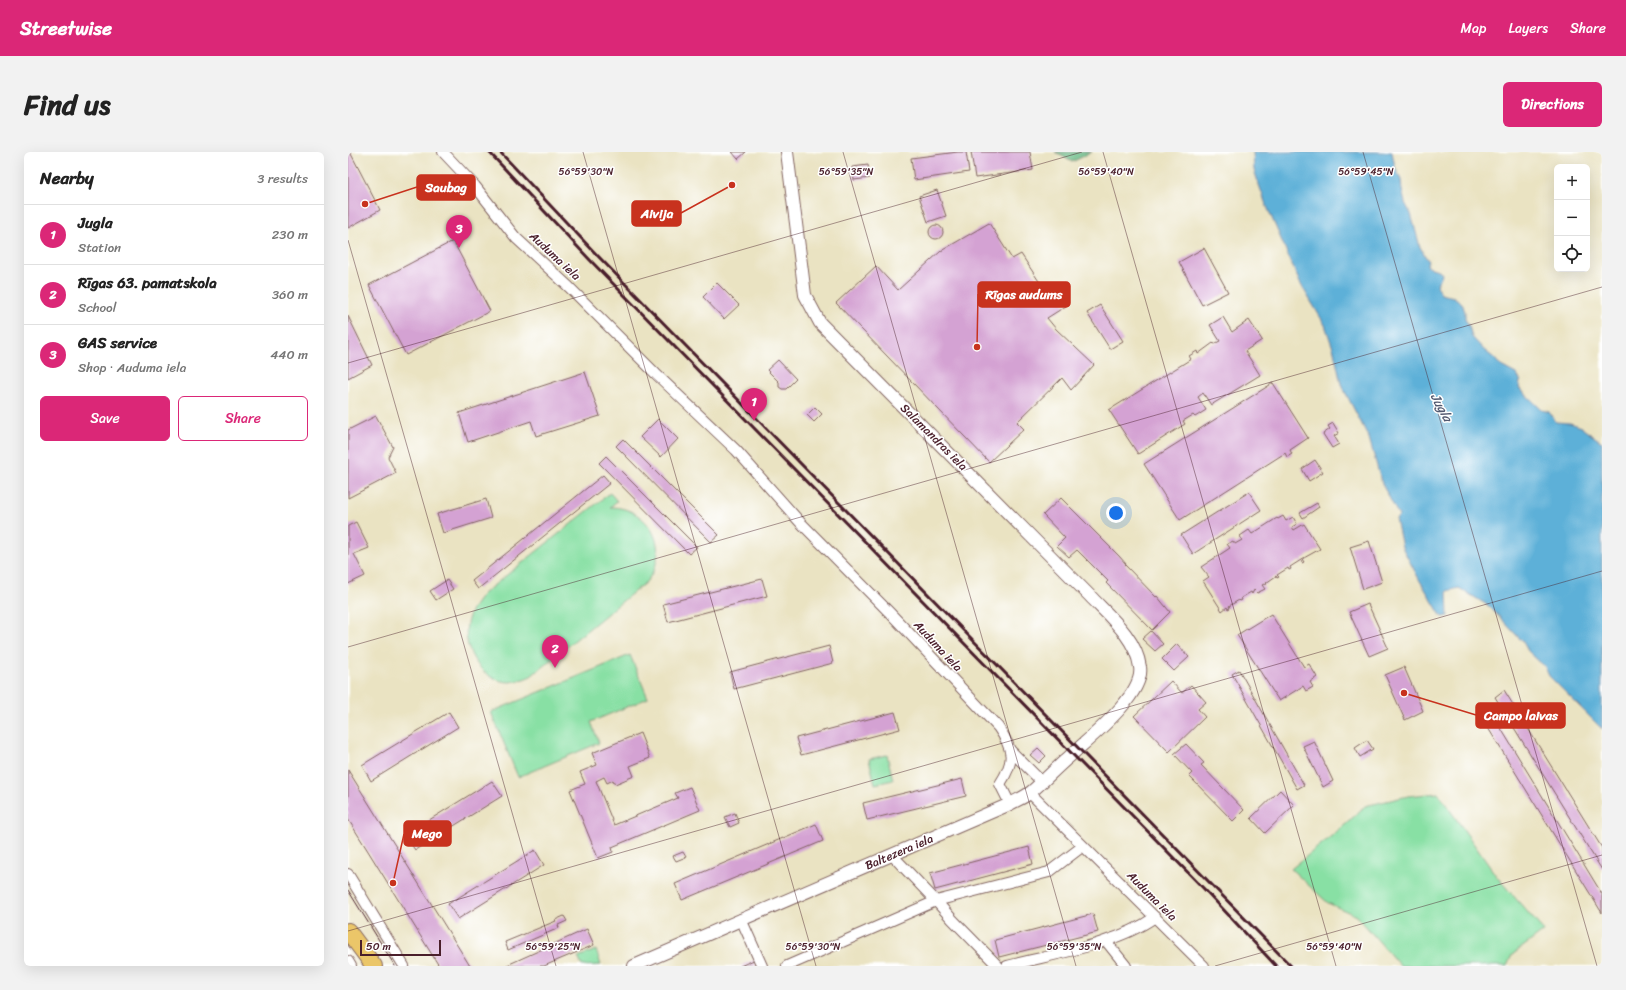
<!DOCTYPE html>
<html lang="en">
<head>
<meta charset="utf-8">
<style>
	:root { --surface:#fff; --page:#f2f2f2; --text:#222; --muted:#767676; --line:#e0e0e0; --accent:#db2777 }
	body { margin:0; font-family:Sriracha,sans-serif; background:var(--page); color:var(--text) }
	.controls { position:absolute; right:12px; top:12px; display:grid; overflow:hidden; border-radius:6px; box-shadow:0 4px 16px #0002 }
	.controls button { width:36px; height:36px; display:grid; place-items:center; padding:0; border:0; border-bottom:1px solid var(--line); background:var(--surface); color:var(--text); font:20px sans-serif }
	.scale { position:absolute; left:12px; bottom:10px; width:81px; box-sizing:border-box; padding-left:4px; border:2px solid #4a1f2b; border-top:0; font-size:11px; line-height:14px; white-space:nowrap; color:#4a1f2b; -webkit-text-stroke:3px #fff; paint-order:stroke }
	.you { position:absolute; left:768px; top:361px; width:14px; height:14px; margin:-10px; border:3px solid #fff; border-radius:50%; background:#1a73e8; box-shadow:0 0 0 6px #1a73e833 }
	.badge { display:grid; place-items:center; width:26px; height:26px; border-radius:50%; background:var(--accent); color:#fff; font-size:13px; font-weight:700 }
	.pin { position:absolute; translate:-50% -33px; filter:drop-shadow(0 1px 2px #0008) }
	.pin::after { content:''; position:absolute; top:21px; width:14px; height:12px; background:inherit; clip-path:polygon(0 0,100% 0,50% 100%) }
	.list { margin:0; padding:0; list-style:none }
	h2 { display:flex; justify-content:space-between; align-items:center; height:52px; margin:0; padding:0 16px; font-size:17px }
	h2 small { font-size:13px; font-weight:400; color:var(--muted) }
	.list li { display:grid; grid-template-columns:26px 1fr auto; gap:12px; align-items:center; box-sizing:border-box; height:60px; padding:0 16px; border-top:1px solid var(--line) }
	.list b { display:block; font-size:15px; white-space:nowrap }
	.list p { margin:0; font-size:13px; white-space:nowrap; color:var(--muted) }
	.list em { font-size:13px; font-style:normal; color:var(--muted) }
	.actions { display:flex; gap:8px; padding:12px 16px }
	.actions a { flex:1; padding:9px 0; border:1px solid var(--accent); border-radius:6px; text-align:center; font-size:14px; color:var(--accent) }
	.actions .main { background:var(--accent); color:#fff }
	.icon { flex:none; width:22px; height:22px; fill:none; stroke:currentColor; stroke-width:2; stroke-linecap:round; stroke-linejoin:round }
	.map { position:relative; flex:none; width:1254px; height:814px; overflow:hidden; border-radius:6px }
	header { display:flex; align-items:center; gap:24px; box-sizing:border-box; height:56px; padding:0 20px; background:var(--accent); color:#fff }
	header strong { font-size:19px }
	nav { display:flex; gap:22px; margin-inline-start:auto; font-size:14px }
	.intro { display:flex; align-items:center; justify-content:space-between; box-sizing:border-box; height:96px; padding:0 24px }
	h1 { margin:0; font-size:28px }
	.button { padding:10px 18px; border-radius:6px; background:var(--accent); color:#fff; font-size:14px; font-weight:700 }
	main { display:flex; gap:24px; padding:0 24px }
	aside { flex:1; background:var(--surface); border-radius:6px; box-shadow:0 4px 16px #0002 }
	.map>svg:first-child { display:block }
</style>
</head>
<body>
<header>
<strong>Streetwise</strong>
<nav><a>Map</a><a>Layers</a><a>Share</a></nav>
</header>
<div class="intro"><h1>Find us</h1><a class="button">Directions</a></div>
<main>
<aside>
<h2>Nearby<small>3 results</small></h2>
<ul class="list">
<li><span class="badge">1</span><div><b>Jugla</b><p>Station</p></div><em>230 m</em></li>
<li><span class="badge">2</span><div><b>Rīgas 63. pamatskola</b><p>School</p></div><em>360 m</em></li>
<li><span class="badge">3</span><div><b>GAS service</b><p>Shop · Auduma iela</p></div><em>440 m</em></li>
</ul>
<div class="actions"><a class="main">Save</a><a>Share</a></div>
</aside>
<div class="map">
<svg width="1254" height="814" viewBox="0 0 1254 814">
	<rect width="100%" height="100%" fill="#fff"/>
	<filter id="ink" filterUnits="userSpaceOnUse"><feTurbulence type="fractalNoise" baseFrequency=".025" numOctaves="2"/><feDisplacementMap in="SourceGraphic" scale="8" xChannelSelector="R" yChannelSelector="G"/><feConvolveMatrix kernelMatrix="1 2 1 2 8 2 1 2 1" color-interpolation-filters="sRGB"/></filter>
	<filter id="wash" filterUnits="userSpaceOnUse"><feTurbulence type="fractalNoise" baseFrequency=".012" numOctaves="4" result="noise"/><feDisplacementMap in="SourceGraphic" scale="16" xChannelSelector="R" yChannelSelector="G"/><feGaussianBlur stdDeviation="0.9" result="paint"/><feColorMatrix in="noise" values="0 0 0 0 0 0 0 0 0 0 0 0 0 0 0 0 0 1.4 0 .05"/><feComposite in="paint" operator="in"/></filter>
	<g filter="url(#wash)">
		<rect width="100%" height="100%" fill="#eae3c2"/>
		<path fill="#88e0a4" stroke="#698068" d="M262 341 269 349 262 355C302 355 325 399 298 430L183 524C177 527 169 529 162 530 134 530 114 498 119 472 121 460 128 451 135 442Z
			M282 503 300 546 243 570 251 591 170 625 143 560Z
			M539 603 545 628 527 632 521 607Z
			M1090 641 1149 725 1196 779 1164 803 1159 814H1052L1009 764 980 751 943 717 998 672 1017 654 1060 644Z
			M248 798 253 813 234 814 230 805Z"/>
		<path fill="#6ebe8a" stroke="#5c6e5a" d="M707 0H744L724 10Z"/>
		<path fill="#5db0d8" stroke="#546882" d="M905 0H1044L1047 15 1053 28 1054 38 1057 51 1063 62 1072 95 1080 109 1079 111 1080 115 1091 118 1094 122 1093 126 1090 129 1089 135 1093 142 1106 145 1114 151 1117 160V167L1121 174 1124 185 1136 198 1146 206 1153 214 1168 222 1173 229H1172L1171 236 1194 258 1201 260 1208 270 1222 271 1234 275 1235 277 1254 290V577L1201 524 1197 515 1180 499 1175 490 1141 454 1111 436 1099 439 1100 464 1094 465 1072 429 1054 395 1048 367 1051 364 1034 332 1021 286 993 232 986 199 977 173 952 131 917 50 906 18Z"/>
		<g id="blocks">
			<path fill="#d4a2d3" d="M0 0H2L32 58 0 76Z
				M384 0H398L390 7Z
				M610 0H618L621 20 566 28 563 6Z
				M623 0H682L685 18 627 26Z
				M520 13 522 26 506 28 504 15Z
				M589 38 598 64 580 70 571 44Z
				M641 71 664 107 673 102 702 146 709 143 718 154 699 166 708 177 746 213 723 238 714 226 669 270 676 277 641 310 488 151 528 114 550 138 593 99Z
				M581 80a7 7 0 1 1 14 0a7 7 0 1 1-14 0Z
				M105 89 142 159 58 203 21 133Z
				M856 96 880 140 854 153 831 110Z
				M369 131 391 153 376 167 355 145Z
				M752 153 775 189 762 197 739 161Z
				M0 164 24 213 0 226Z
				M875 165 884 180 901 168 914 188 897 199 912 223 863 253 855 241 850 245 858 258 847 265 845 263 835 269 837 272 790 302 761 258 843 207 841 204 849 199 850 202 865 191 866 192 872 189 862 173Z
				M430 208 448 227 438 237H434L431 235V230L419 218Z
				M237 220 252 264 188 284 183 269 120 290 111 261Z
				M925 231 960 286 942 298 944 302 939 305 937 301 832 368 796 312Z
				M467 255 474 262 466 270 459 263Z
				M28 264 45 295 40 305 48 321 0 346V278Z
				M310 267 330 287 313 305 292 285Z
				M985 271 991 281 986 284 991 292 984 296 975 282 982 277 980 274Z
				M275 287 371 383 363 390 268 294Z
				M258 304 349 395 341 402 251 311Z
				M967 308 975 320 961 329 954 317Z
				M255 323 262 331 130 437 124 429Z
				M901 340 913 358 845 402 833 383Z
				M713 346 771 404 778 412 777 413 808 445 809 444 822 460 804 478 758 431 760 429 729 398 721 405 709 394 717 386 695 363Z
				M138 347 143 366 95 381 89 362Z
				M969 351 971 355 955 366 952 361Z
				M935 364 938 369 945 365 949 372 944 375 946 378 956 372 972 397 954 407 956 410 954 411 953 408 942 415 943 417 941 418 940 416 929 423 931 425 929 426 928 424 918 431 919 432 917 433 916 432 914 433 917 437 909 441 906 438 904 442 903 440 893 446 894 448 892 449 891 448 881 454 882 456 880 457 879 455 874 459 855 429 861 425 853 415 882 396 879 392 885 389 887 392 894 388 892 384 901 378 904 382 929 366 930 367Z
				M8 370 21 396 6 402 17 424 0 432V374Z
				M1021 389 1034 430 1015 437 1002 395Z
				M414 427 419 444 320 470 315 452Z
				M99 428 105 437 88 448 82 439Z
				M1020 452 1040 496 1021 504 1001 460Z
				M923 462 956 515 961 512 969 525 962 530 965 535 958 539 955 534 931 549 889 483Z
				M803 479 815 492 807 499 794 487Z
				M829 492 841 505 826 519 814 507Z
				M481 494 485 511 386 537 382 520Z
				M1056 515 1075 559 1057 568 1037 523Z
				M891 518 956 633 949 637 884 522Z
				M823 529 834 541 843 533 858 550 850 557 857 565 821 600 786 564Z
				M1156 538 1254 696V718L1147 545Z
				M1138 552 1254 742V761L1129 558Z
				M101 560 110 575 23 629 14 613Z
				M547 560 552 577 453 603 448 586Z
				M292 581 302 606 282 614 286 624 267 632 265 628 259 631 256 625 248 629 266 673 330 646 327 641 342 635 352 658 264 695 265 700 250 706 222 638 237 632 232 620 249 613 244 601Z
				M1019 588 1025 597 1012 605 1007 596Z
				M966 589 985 629 975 635 955 594Z
				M838 592 856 611 853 613 896 658 885 669 841 624 844 621 826 602Z
				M690 596 698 604 691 611 682 603Z
				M0 618 122 814H91L20 699 0 667Z
				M614 627 618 644 519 668 515 651Z
				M144 629 154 644 67 698 57 683Z
				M932 638 946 653 917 681 903 666Z
				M387 661 391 671 382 675 377 665Z
				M468 672 475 689 334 748 327 732Z
				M681 695 685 712 587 738 582 721Z
				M187 698 196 713 110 767 100 752Z
				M335 700 338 705 328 709 325 704Z
				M745 762 750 780 651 805 647 788Z
				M216 764 219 769 210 773 211 776 160 798 157 790 208 769 207 768Z
				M239 777 246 793 196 814H157Z
				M406 808 408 814H392Z"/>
		</g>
	</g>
	<g filter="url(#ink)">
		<use href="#blocks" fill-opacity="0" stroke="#826460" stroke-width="1"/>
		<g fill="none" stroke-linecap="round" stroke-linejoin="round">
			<g stroke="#826460" stroke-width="12">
				<path id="minor" d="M95 0 127 34 168 86 221 135 308 222 388 298 451 369 542 461 650 575C666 598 667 609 652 632L662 652
					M662 598 694 630
					M682 641 856 814
					M544 703 588 749 604 767 650 814
					M0 722 56 814
					M393 767 414 814
					M758 789 778 814
					M0 809 3 814
					M439 814 588 749 701 720 735 694
					M659 814C705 802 768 793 807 765"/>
			</g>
			<g stroke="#826460" stroke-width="14">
				<path id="tertiary" d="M286 814 662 652C669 648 677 645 683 640 696 629 708 616 721 605 740 587 797 543 792 515 788 486 761 464 742 444L472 171 457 143 439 0"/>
			</g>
			<g stroke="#826460" stroke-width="18">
				<path id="trunk" d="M0 779 26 814"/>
			</g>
			<use href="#minor" stroke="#fff" stroke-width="10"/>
			<use href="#tertiary" stroke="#fff" stroke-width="12"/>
			<use href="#trunk" stroke="#ebc669" stroke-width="16"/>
			<path stroke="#4a1f2b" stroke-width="1" d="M0 738 47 814"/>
			<path stroke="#4a1f2b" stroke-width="3" d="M141 0 242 108 859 740 928 814
				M152 0 249 103 943 814"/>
		</g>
	</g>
	<path fill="none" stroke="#4a1f2b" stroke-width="1" stroke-opacity="0.45" d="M235 0 468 814M495 0 728 814M755 0 988 814M1015 0 1249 814M0 88 208 814M0 211 734 0M0 495 1254 135M0 779 1254 419M867 814 1254 703"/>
	<g text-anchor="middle" stroke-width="3" stroke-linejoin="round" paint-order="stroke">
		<g font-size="12" fill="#4a1f2b" stroke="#fff">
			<text transform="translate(207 104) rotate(43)" y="4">Auduma iela</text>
			<text transform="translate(586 285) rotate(45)" y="4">Salamandras iela</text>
			<text transform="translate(590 494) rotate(47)" y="4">Auduma iela</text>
			<text transform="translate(551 700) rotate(-23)" y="4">Baltezera iela</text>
			<text transform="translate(804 744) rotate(45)" y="4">Auduma iela</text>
		</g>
		<g font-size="13" font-style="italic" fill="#525970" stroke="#fff">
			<text transform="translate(1094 255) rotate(61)" y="5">Jugla</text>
		</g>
	</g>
	<g font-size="10" text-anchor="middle" fill="#4a1f2b" stroke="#fff" stroke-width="3" stroke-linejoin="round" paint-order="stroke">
		<text x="238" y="23">56°59'30"N</text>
		<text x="498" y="23">56°59'35"N</text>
		<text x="758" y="23">56°59'40"N</text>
		<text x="1018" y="23">56°59'45"N</text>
		<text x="205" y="798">56°59'25"N</text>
		<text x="465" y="798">56°59'30"N</text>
		<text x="726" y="798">56°59'35"N</text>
		<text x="986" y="798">56°59'40"N</text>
	</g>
	<path fill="none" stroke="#c8321e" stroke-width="1.5" d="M17 52L69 35M384 33L333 61M629 195L630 142M1056 541L1128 563M45 731L56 682"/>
	<g fill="#c8321e" stroke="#fff" stroke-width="1.5">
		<circle cx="17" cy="52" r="4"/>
		<circle cx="384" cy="33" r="4"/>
		<circle cx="629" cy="195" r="4"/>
		<circle cx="1056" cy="541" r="4"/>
		<circle cx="45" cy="731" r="4"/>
	</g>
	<g fill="#c8321e" stroke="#c8321e" stroke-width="1.5">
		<rect x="69" y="23" width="58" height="25" rx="4"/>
		<rect x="284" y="49" width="49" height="25" rx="4"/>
		<rect x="630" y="130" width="92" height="25" rx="4"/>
		<rect x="1128" y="551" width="89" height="25" rx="4"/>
		<rect x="56" y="669" width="47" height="25" rx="4"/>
	</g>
	<g font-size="13" text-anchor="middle" font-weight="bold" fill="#fff">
		<text x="98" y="40">Saubag</text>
		<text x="309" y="66">Aivija</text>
		<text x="676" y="147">Rīgas audums</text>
		<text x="1173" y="568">Campo laivas</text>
		<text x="79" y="686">Mego</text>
	</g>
</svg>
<div class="controls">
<button>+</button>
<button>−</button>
<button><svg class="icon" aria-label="locate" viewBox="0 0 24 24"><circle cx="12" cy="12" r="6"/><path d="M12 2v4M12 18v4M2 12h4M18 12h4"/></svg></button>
</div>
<div class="scale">50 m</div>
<div class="you"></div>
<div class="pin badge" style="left:406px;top:269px">1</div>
<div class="pin badge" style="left:207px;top:516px">2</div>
<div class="pin badge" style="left:111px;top:96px">3</div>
</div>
</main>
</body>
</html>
